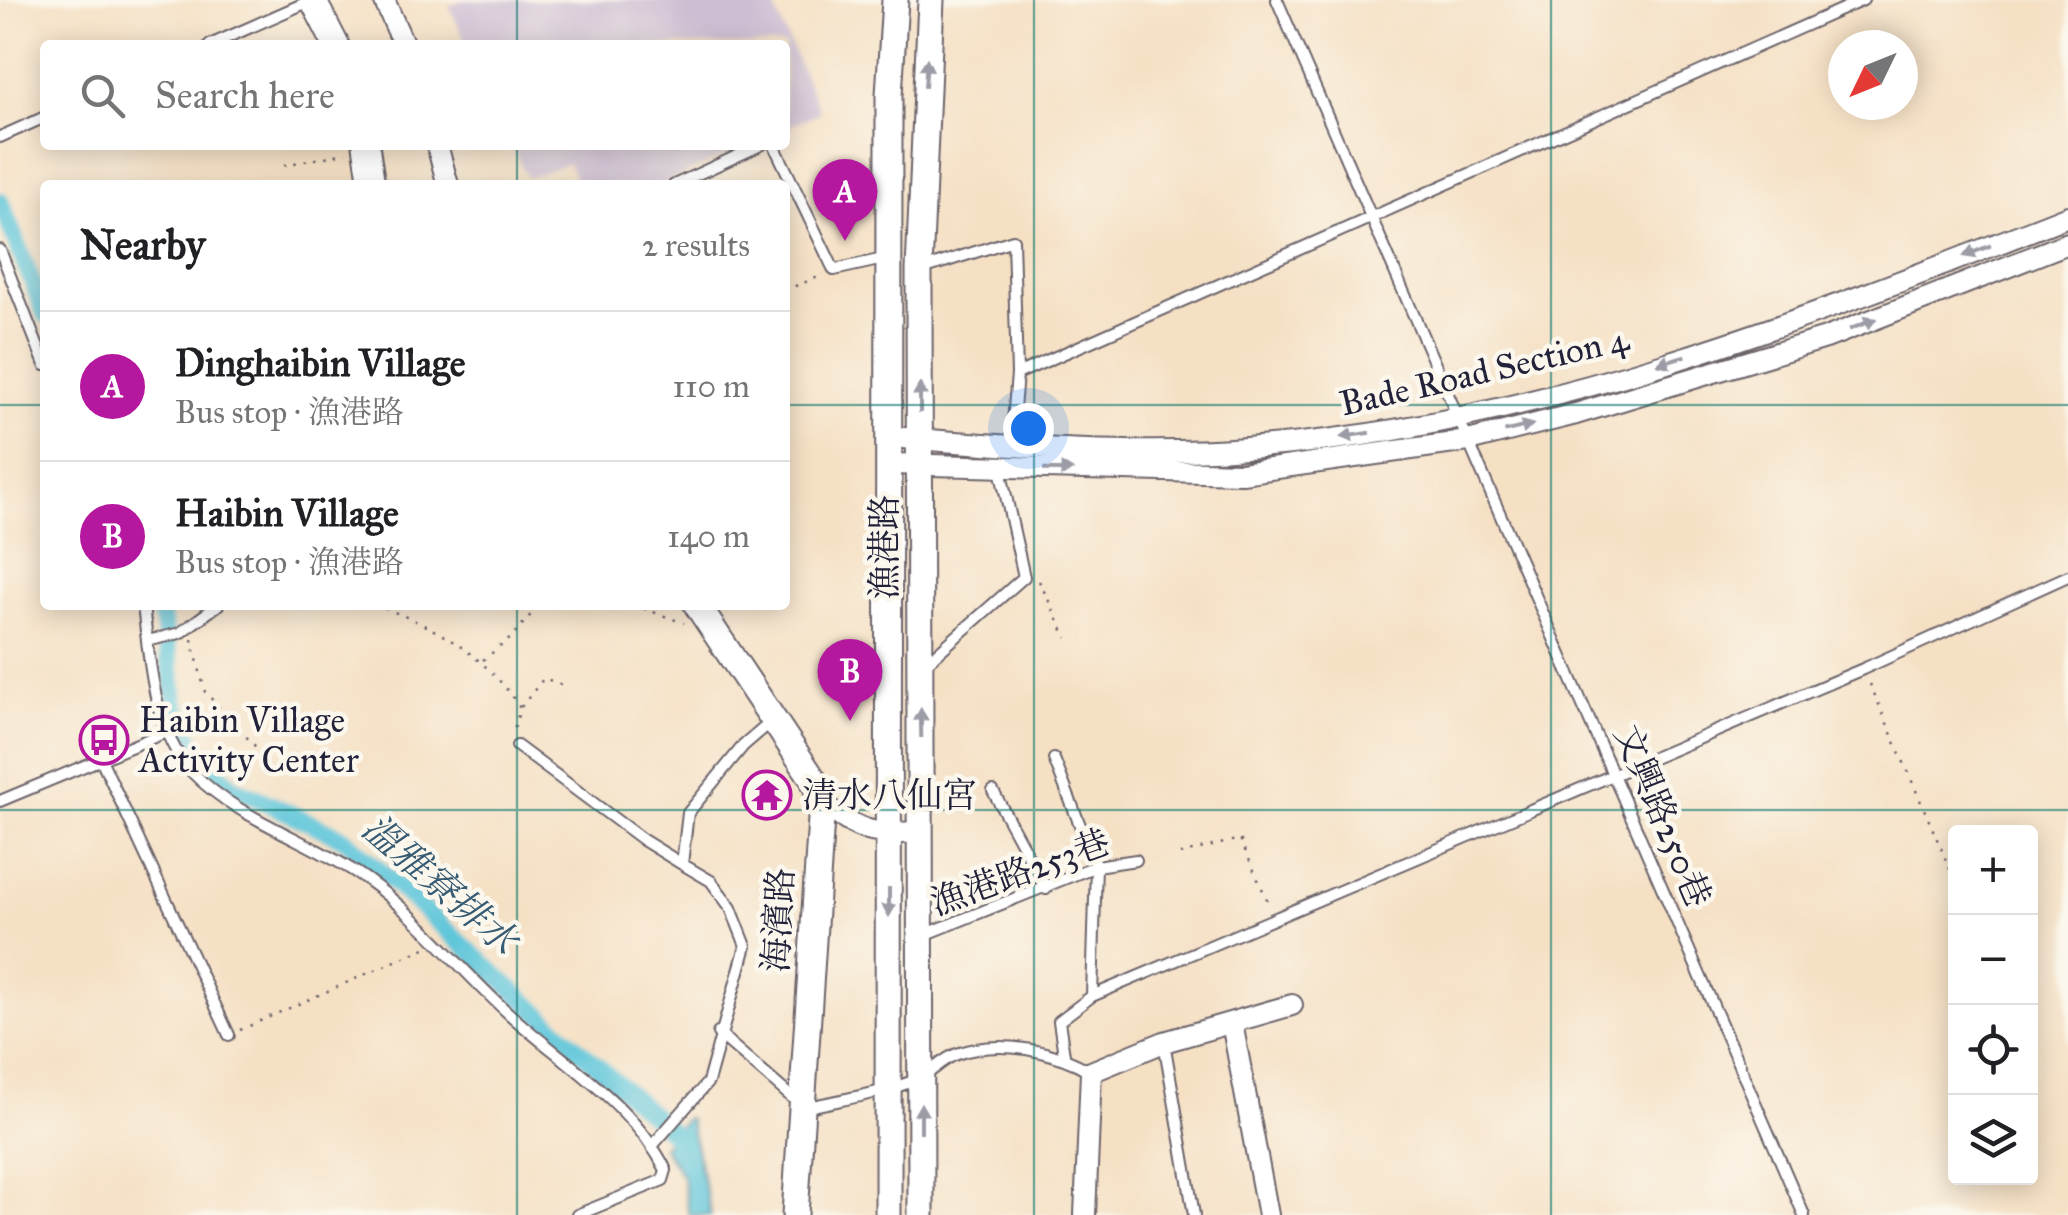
<!DOCTYPE html>
<html lang="en">
<head>
<meta charset="utf-8">
<style>
	:root { --surface:#fff; --page:#f6f6f6; --text:#202124; --muted:#757577; --line:#e0e0e0; --accent:#b5179e }
	body { margin:0; font-family:"IM FELL Great Primer","Noto Serif TC",serif; background:var(--page); color:var(--text) }
	.controls { position:absolute; right:30px; bottom:30px; display:grid; overflow:hidden; border-radius:10px; box-shadow:0 5px 25px #0003 }
	.controls button { width:90px; height:90px; display:grid; place-items:center; padding:0; border:0; border-bottom:2px solid var(--line); background:var(--surface); color:var(--text); font:50px sans-serif }
	.compass { position:absolute; left:1828px; top:30px; width:90px; height:90px; border-radius:50%; background:var(--surface); box-shadow:0 5px 25px #0003; rotate:227deg }
	.you { position:absolute; left:1028px; top:428px; width:35px; height:35px; margin:-25px; border:8px solid #fff; border-radius:50%; background:#1a73e8; box-shadow:0 0 0 15px #1a73e833 }
	.badge { display:grid; place-items:center; width:65px; height:65px; border-radius:50%; background:var(--accent); color:#fff; font-size:32px; font-weight:700 }
	.pin { position:absolute; translate:-50% -82px; filter:drop-shadow(0 2px 5px #0008) }
	.pin::after { content:''; position:absolute; top:52px; width:35px; height:30px; background:inherit; clip-path:polygon(0 0,100% 0,50% 100%) }
	.list { margin:0; padding:0; list-style:none }
	h2 { display:flex; justify-content:space-between; align-items:center; height:130px; margin:0; padding:0 40px; font-size:42px }
	h2 small { font-size:32px; font-weight:400; color:var(--muted) }
	.list li { display:grid; grid-template-columns:65px 1fr auto; gap:30px; align-items:center; box-sizing:border-box; height:150px; padding:0 40px; border-top:2px solid var(--line) }
	.list b { display:block; font-size:38px; white-space:nowrap }
	.list p { margin:0; font-size:32px; white-space:nowrap; color:var(--muted) }
	.list em { font-size:32px; font-style:normal; color:var(--muted) }
	.icon { flex:none; width:55px; height:55px; fill:none; stroke:currentColor; stroke-width:2; stroke-linecap:round; stroke-linejoin:round }
	.map { position:relative; flex:none; width:2068px; height:1215px; overflow:hidden }
	.search { position:absolute; background:var(--surface); box-shadow:0 5px 25px #0003; left:40px; top:40px; width:750px; height:110px; display:flex; align-items:center; gap:25px; box-sizing:border-box; padding:0 35px; border-radius:10px; color:var(--muted); font-size:38px }
	.panel { position:absolute; background:var(--surface); box-shadow:0 5px 25px #0003; left:40px; top:180px; width:750px; height:430px; border-radius:10px }
	.map>svg:first-child { display:block }
</style>
</head>
<body>
<div class="map">
<svg width="2068" height="1215" viewBox="0 0 2068 1215">
	<rect width="100%" height="100%" fill="#fbf7ec"/>
	<filter id="ink" filterUnits="userSpaceOnUse"><feTurbulence type="fractalNoise" baseFrequency=".01" numOctaves="2"/><feDisplacementMap in="SourceGraphic" scale="20" xChannelSelector="R" yChannelSelector="G"/><feConvolveMatrix kernelMatrix="1 2 1 2 8 2 1 2 1" color-interpolation-filters="sRGB"/></filter>
	<filter id="wash" filterUnits="userSpaceOnUse"><feTurbulence type="fractalNoise" baseFrequency=".0048" numOctaves="4" result="noise"/><feDisplacementMap in="SourceGraphic" scale="40" xChannelSelector="R" yChannelSelector="G"/><feGaussianBlur stdDeviation="2.25" result="paint"/><feColorMatrix in="noise" values="0 0 0 0 0 0 0 0 0 0 0 0 0 0 0 0 0 1.4 0 .05"/><feComposite in="paint" operator="in"/></filter>
	<g filter="url(#wash)">
		<rect width="100%" height="100%" fill="#f5e0c4"/>
		<path fill="#cdbed3" d="M462 0H771L820 112 785 128V45H467L449 6Z
			M512 145H748L659 185H578L568 163 527 178Z"/>
		<path fill="#5ec6da" stroke="#40748a" stroke-width="2.5" d="M686 1118 689 1119 711 1215H689L682 1176 663 1147Z"/>
		<g fill="none" stroke-linecap="round" stroke-linejoin="round">
			<path stroke="#5ec6da" stroke-width="18" d="M0 201 45 314
				M160 605 176 703 196 752 233 787 345 839 683 1143 685 1151"/>
		</g>
	</g>
	<g filter="url(#ink)">
		<g fill="none" stroke-linecap="round" stroke-linejoin="round">
			<g stroke="#6c646b" stroke-width="14">
				<path id="service" d="M1277 0 1804 1215
					M210 45 312 0
					M0 137 45 117
					M774 145 834 270 888 258
					M674 185 761 145
					M0 250 45 365
					M922 269 1013 240 1017 374 1011 444
					M1017 374 1863 0
					M143 605C149 657 153 731 191 771 239 821 311 840 366 879 417 915 459 968 505 1010 560 1061 631 1101 666 1170L663 1180 577 1215
					M147 641 180 633 218 605
					M924 665 1024 577 1000 469
					M517 746 643 840 682 864
					M101 759 229 1035
					M1054 759 1096 866 1092 996
					M993 791 1046 889
					M0 801 166 732
					M924 935 1096 866 1136 860
					M718 1033 804 1108C842 1099 882 1094 918 1079 932 1073 942 1059 957 1054 999 1039 1055 1050 1091 1072
					M1164 1042 1194 1215
					M1064 1055 1059 1021 1092 996 1863 669 2068 576
					M653 1145 708 1082 746 946 731 908 711 881 682 864 688 813 743 746 772 721"/>
			</g>
			<g stroke="#6c646b" stroke-width="24">
				<path id="minor" d="M384 0 404 45
					M437 145 448 185
					M890 437C1007 446 1129 457 1246 448 1532 428 1804 320 2068 216
					M891 464 1242 473 1468 441 1576 414 1826 338 2068 243
					M822 803C860 832 874 837 922 831
					M1232 1023 1268 1215
					M1085 1215 1091 1072 1164 1042 1292 1005"/>
			</g>
			<g stroke="#6c646b" stroke-width="29">
				<path id="tertiary" d="M313 0 336 45
					M366 145 372 185
					M697 605 813 779 822 803 795 1215
					M888 1215 889 95 895 0
					M921 1215 919 270 931 0"/>
			</g>
			<path stroke="#6c646b" stroke-width="2.5" stroke-dasharray="2.5 8" stroke-linecap="butt" d="M284 165 346 153
				M785 290 821 276
				M1039 581 1067 638
				M375 605C433 625 486 654 520 708L513 733
				M634 605 684 623
				M192 639 205 692 266 758
				M483 660 511 638 539 605
				M1870 684 1956 883
				M521 707 544 678 564 686
				M1180 854 1240 839 1269 904
				M240 1030 425 948"/>
			<use href="#service" stroke="#fff" stroke-width="10"/>
			<use href="#minor" stroke="#fff" stroke-width="20"/>
			<use href="#tertiary" stroke="#fff" stroke-width="25"/>
		</g>
		<defs><path id="oneway-solid" d="M-6-.8H1V-3.2L6.5 0L1 3.2V.8H-6Z" transform="scale(2.5)"/></defs>
		<g fill="#9c9ca7">
			<use href="#oneway-solid" transform="translate(926 73) rotate(-86)"/>
			<use href="#oneway-solid" transform="translate(1977 251) rotate(158)"/>
			<use href="#oneway-solid" transform="translate(1863 324) rotate(-22)"/>
			<use href="#oneway-solid" transform="translate(1671 360) rotate(163)"/>
			<use href="#oneway-solid" transform="translate(920 398) rotate(-90)"/>
			<use href="#oneway-solid" transform="translate(1519 428) rotate(-14)"/>
			<use href="#oneway-solid" transform="translate(1355 435) rotate(171)"/>
			<use href="#oneway-solid" transform="translate(1058 470) rotate(1)"/>
			<use href="#oneway-solid" transform="translate(921 723) rotate(-91)"/>
			<use href="#oneway-solid" transform="translate(889 902) rotate(90)"/>
			<use href="#oneway-solid" transform="translate(921 1118) rotate(-90)"/>
		</g>
	</g>
	<path fill="none" stroke="#0f766e" stroke-width="2.5" stroke-opacity="0.55" d="M517 0V45M1034 0V1215M1551 0V1215M517 145V185M0 405H45M785 405H2068M517 605V1215M0 810H2068"/>
	<defs>
		<g id="bus-ring" transform="scale(2.5)"><circle r="9.5" fill="#fbf7ec" stroke="#b5179e" stroke-width="1.5"/><path d="M-5-6H5V4H4V6H2V4H-2V6H-4V4H-5ZM-3.5-4V0h7V-4ZM-3.5 1.2v1.5H-2V1.2ZM2 1.2v1.5H3.5V1.2Z" fill="#b5179e"/></g>
		<g id="temple-ring" transform="scale(2.5)"><circle r="9.5" fill="#fbf7ec" stroke="#b5179e" stroke-width="1.5"/><path d="M0-6L5-2H3V0L6.5 2.5H4V6H1.5V3h-3V6H-4V2.5H-6.5L-3 0V-2H-5Z" fill="#b5179e"/></g>
	</defs>
	<g fill-rule="evenodd">
		<use href="#bus-ring" x="104" y="740"/>
		<use href="#temple-ring" x="767" y="795"/>
	</g>
	<g text-anchor="middle" stroke-width="9" stroke-linejoin="round" paint-order="stroke">
		<g font-size="35" fill="#22223b" stroke="#fbf7ec">
			<text transform="translate(1484 371) rotate(-13)" y="12">Bade Road Section 4</text>
			<text transform="translate(884 547) rotate(-90)" y="12">漁港路</text>
			<text transform="translate(1663 816) rotate(67)" y="12">文興路250巷</text>
			<text transform="translate(1020 872) rotate(-20)" y="12">漁港路253巷</text>
			<text transform="translate(778 920) rotate(-87)" y="12">海濱路</text>
		</g>
		<g font-size="35" fill="#22223b" stroke="#fbf7ec" text-anchor="start">
			<text x="139" y="732">Haibin Village<tspan x="139" dy="40">Activity Center</tspan></text>
			<text x="802" y="807">清水八仙宮</text>
		</g>
		<g font-size="38" font-style="italic" fill="#375b73" stroke="#fbf7ec">
			<text transform="translate(440 884) rotate(41)" y="13">溫雅寮排水</text>
		</g>
	</g>
</svg>
<div class="controls">
<button>+</button>
<button>−</button>
<button><svg class="icon" aria-label="locate" viewBox="0 0 24 24"><circle cx="12" cy="12" r="6"/><path d="M12 2v4M12 18v4M2 12h4M18 12h4"/></svg></button>
<button><svg class="icon" aria-label="layers" viewBox="0 0 24 24"><path d="M12 4l9 5-9 5-9-5zM3 14l9 5 9-5"/></svg></button>
</div>
<svg class="compass" viewBox="-18 -18 36 36"><path d="M0-13l5 13h-10z" fill="#e53935"/><path d="M0 13l5-13h-10z" fill="#757577"/></svg>
<div class="you"></div>
<div class="pin badge" style="left:845px;top:241px">A</div>
<div class="pin badge" style="left:850px;top:721px">B</div>
<div class="search"><svg class="icon" aria-label="search" viewBox="0 0 24 24"><circle cx="10" cy="10" r="6"/><path d="M15 15l6 6"/></svg>Search here</div>
<section class="panel">
<h2>Nearby<small>2 results</small></h2>
<ul class="list">
<li><span class="badge">A</span><div><b>Dinghaibin Village</b><p>Bus stop · 漁港路</p></div><em>110 m</em></li>
<li><span class="badge">B</span><div><b>Haibin Village</b><p>Bus stop · 漁港路</p></div><em>140 m</em></li>
</ul>
</section>
</div>
</body>
</html>
